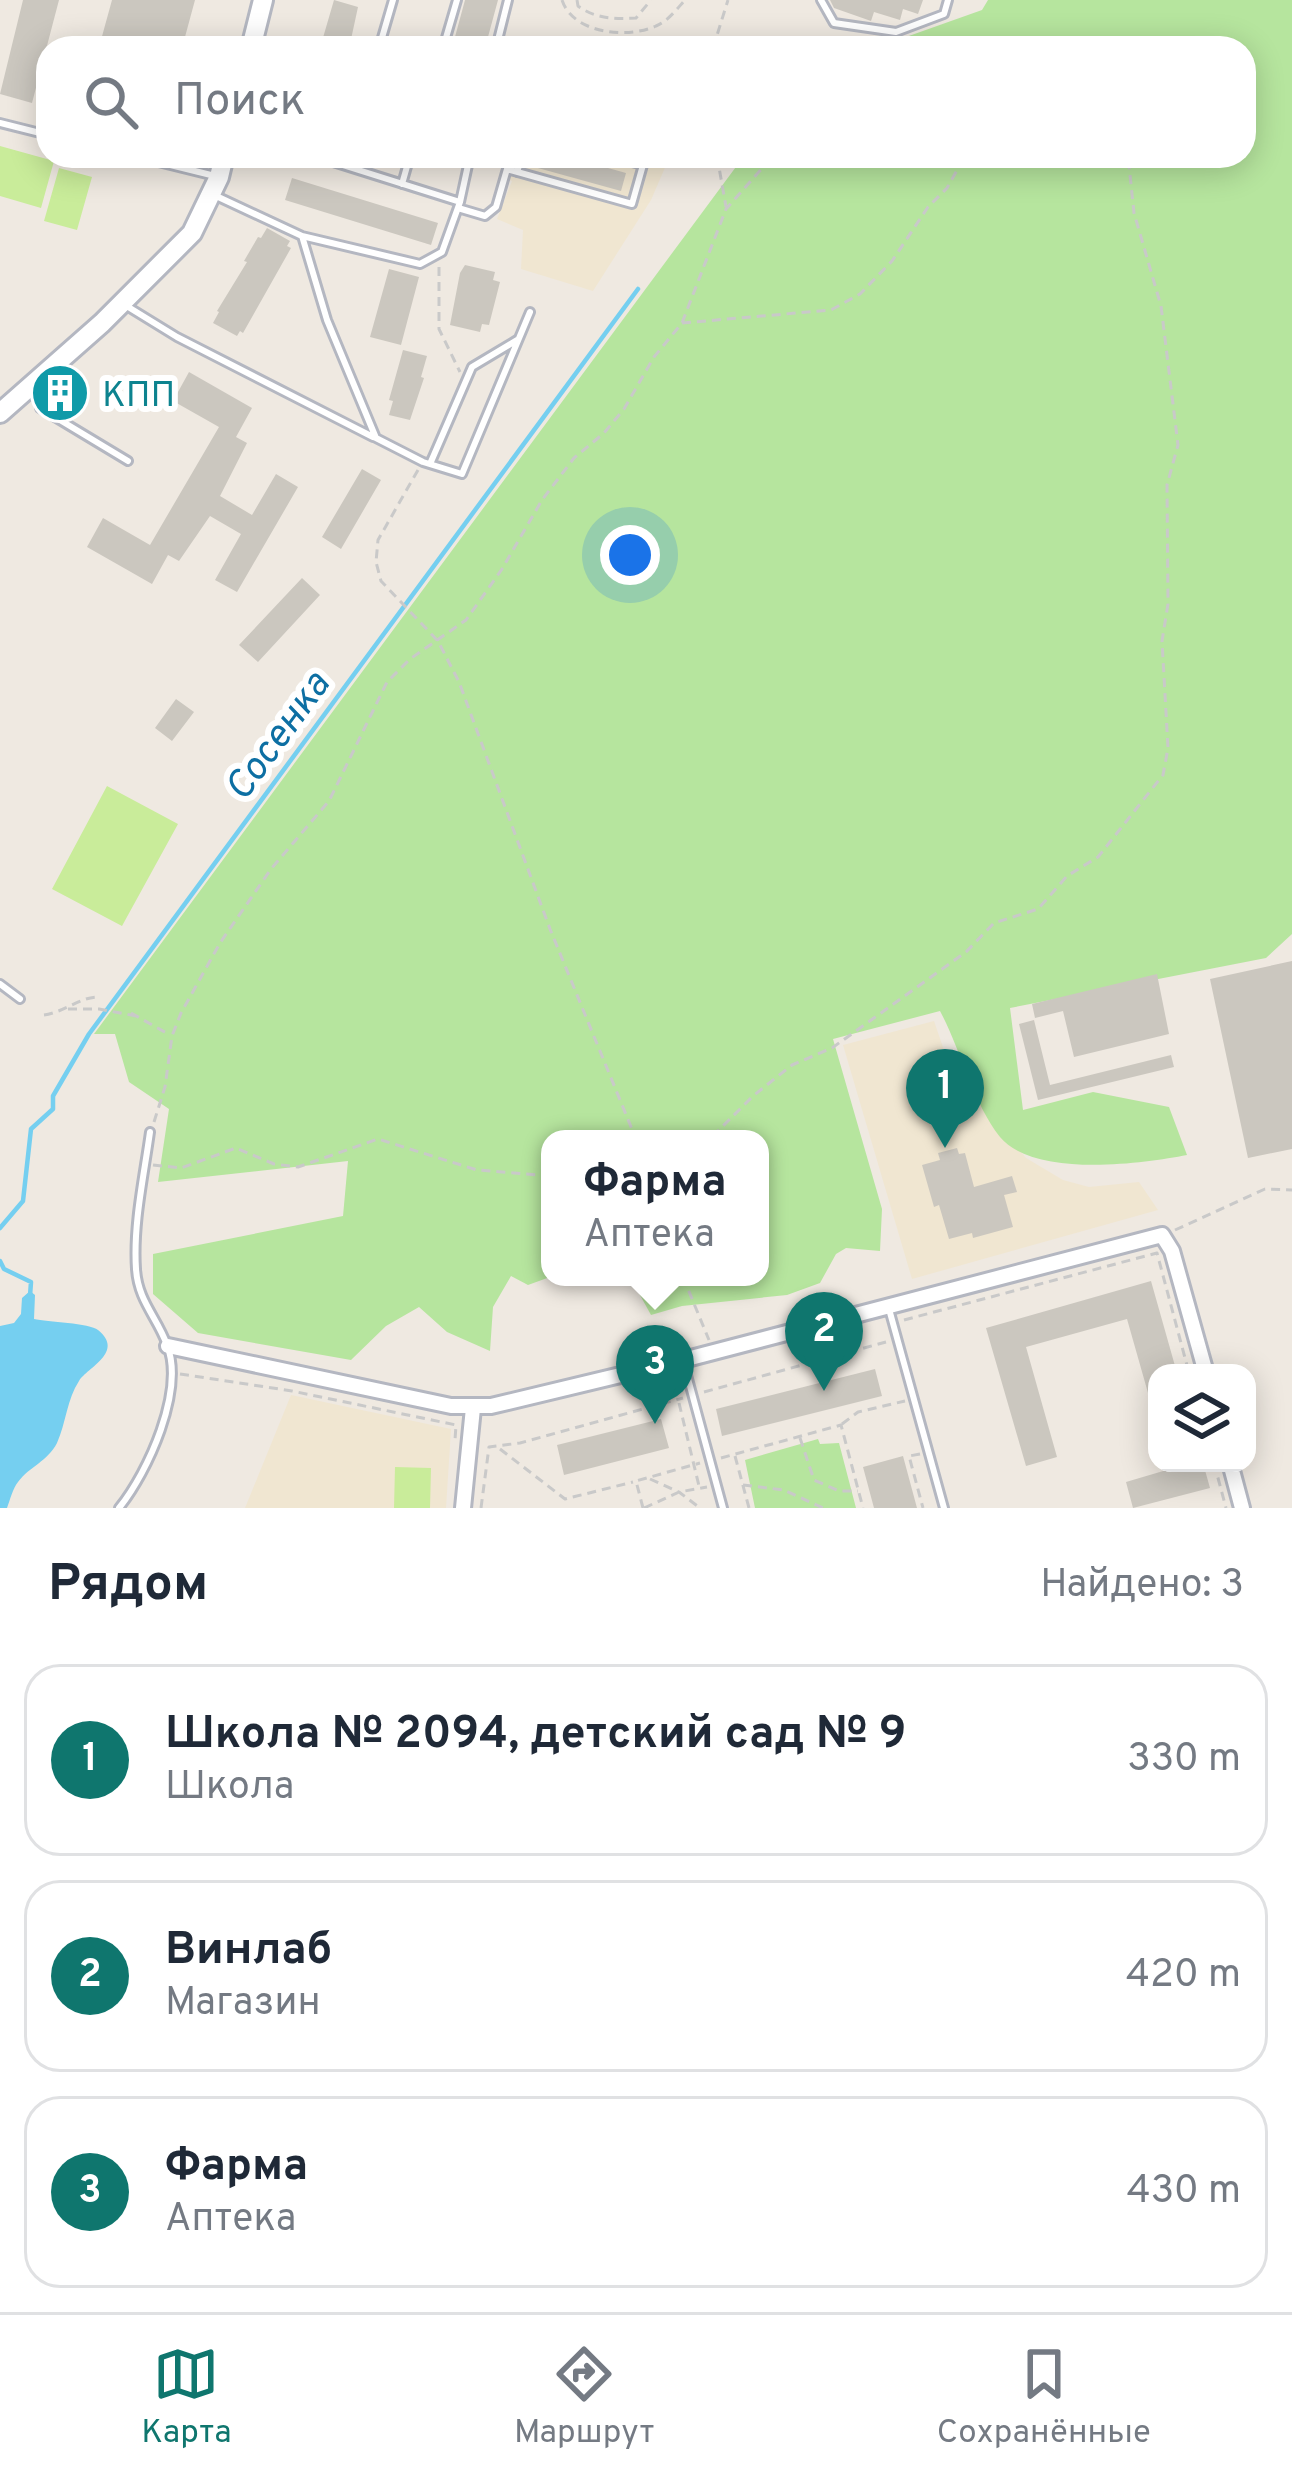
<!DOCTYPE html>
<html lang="ru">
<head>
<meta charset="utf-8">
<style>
	:root { --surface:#fff; --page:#f2f2f3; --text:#1f2937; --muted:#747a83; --line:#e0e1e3; --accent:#0f766e }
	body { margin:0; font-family:Overpass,sans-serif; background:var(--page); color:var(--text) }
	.controls { position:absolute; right:36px; bottom:36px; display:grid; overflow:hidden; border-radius:24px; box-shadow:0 6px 30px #0003 }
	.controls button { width:108px; height:108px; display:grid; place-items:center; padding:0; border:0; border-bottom:3px solid var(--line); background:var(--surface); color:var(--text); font:60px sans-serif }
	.you { position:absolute; left:630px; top:555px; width:42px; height:42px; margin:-30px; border:9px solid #fff; border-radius:50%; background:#1a73e8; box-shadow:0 0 0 18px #1a73e833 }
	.badge { display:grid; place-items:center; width:78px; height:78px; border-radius:50%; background:var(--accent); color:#fff; font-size:39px; font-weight:700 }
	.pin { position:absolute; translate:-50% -99px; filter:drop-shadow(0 3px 6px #0008) }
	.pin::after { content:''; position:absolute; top:63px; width:42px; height:36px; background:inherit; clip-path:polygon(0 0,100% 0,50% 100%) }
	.popup { position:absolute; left:541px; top:1130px; width:228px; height:156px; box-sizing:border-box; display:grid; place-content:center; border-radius:24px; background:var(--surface); filter:drop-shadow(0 3px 9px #0005); font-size:39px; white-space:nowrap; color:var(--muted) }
	.popup b { font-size:45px; color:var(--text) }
	.popup::after { content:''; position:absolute; left:50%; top:100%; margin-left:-24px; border:24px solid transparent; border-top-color:var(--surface) }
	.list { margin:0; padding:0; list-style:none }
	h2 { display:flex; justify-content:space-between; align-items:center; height:156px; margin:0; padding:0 48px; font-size:51px }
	h2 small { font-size:39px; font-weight:400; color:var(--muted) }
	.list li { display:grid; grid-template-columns:78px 1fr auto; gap:36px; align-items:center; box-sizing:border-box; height:192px; margin:0 24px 24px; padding:0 24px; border:3px solid var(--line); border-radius:36px }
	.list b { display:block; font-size:45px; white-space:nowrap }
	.list p { margin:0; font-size:39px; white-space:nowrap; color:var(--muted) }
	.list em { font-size:39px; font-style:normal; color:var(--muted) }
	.icon { flex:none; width:66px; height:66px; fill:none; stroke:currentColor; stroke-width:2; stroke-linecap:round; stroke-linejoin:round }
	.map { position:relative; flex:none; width:1292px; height:1508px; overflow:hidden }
	.search { position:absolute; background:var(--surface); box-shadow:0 6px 30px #0003; left:36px; right:36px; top:36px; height:132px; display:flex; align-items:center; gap:30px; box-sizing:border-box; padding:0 42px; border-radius:36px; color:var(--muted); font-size:45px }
	.sheet { height:804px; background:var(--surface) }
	nav { display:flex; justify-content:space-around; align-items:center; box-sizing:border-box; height:168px; border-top:3px solid var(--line); background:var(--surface); font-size:33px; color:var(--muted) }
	nav a { display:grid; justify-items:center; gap:6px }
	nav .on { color:var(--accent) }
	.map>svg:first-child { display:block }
</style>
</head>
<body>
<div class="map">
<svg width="1292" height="1508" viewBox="0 0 1292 1508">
	<rect width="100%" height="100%" fill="#efe9e1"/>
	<path fill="#f0e6d1" d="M506 156H670L651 200 593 291 521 269 523 230 497 219 512 181 500 176Z
		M934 1021 947 1059 963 1083 1026 1158 1063 1180 1089 1187 1139 1182 1158 1210 912 1279 843 1045Z
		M291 1395 451 1429 446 1508H245Z"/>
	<path fill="#b6e59e" d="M988 0H1292V934L1266 958 1010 1008 1023 1110 1093 1092 1169 1107 1187 1155C1141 1164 1034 1178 1000 1137 972 1101 961 1050 940 1011L833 1039 882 1209 880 1251 846 1248 836 1254 820 1283 787 1295 682 1306 651 1315 630 1277H760V1139H550V1277L528 1285 511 1276 493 1307 490 1351 447 1332 419 1307 386 1326 351 1360 198 1333 153 1294V1254L343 1216 348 1161 158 1182 169 1109 129 1082 115 1034H94L744 156H1244V48H875L982 10Z
		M818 1439 820 1444 839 1443 856 1508H755L745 1460Z"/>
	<path fill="#c9ec9a" d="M0 146 54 161 41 208 0 196Z
		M59 168 92 177 77 230 44 221Z
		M107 786 178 824 122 926 52 889Z
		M395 1467 431 1468 430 1508H394Z"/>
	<path fill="#75cff0" d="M30 1291 35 1295 34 1319C47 1322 90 1323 98 1330 125 1352 88 1367 79 1381 67 1399 66 1423 57 1443 47 1462 30 1466 18 1482 13 1488 10 1500 7 1508H0V1326L14 1323 21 1314 22 1298Z"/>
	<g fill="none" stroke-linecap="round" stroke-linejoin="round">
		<path stroke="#75cff0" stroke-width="4.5" d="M0 1228 23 1201 31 1129 53 1109V1096L89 1034 638 289
			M0 1261 4 1269 31 1282 30 1296"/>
	</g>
	<path fill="#cbc7bf" d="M23 0H59L32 103 0 94Z
		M112 0H195L182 48H132L101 40Z
		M334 0 358 7 350 44 346 48H320Z
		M465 0H498L485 48H452Z
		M830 0H923L918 14 903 9 900 20 874 12 871 21 834 8Z
		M529 156H592L590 163 626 173 621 191 527 165Z
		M292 178 438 223 431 245 285 200Z
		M267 228 290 241 287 246 291 248 243 333 240 331 237 336 213 323 219 312 217 311 247 262 244 261 258 237 261 238Z
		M465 265 495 272 493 280 500 282 489 325 482 324 480 332 450 325 460 273Z
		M389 269 419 277 401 345 370 337Z
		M403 350 427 356 421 377 424 378 410 420 389 415 393 401 389 400Z
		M189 372 252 408 236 437 247 443 220 496 252 515 276 474 298 487 237 592 215 580 241 534 210 516 179 561 168 555 152 584 87 547 103 518 150 545 219 427 173 401Z
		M362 469 381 480 341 549 322 537Z
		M302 578 320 595 258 662 239 645Z
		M176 699 194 712 172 741 155 728Z
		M1292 961V1149L1248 1158 1210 979Z
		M1157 974 1169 1034 1074 1057 1063 1011 1035 1018 1032 1004Z
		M1034 1020 1050 1085 1171 1055 1174 1067 1038 1100 1019 1024Z
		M957 1148 959 1154 965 1153 974 1187 1012 1176 1017 1192 1004 1195 1013 1227 973 1238 972 1233 949 1239 939 1205 934 1207 922 1165 940 1160 938 1153Z
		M1151 1281 1177 1373H1157V1413L1154 1414 1127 1319 1026 1347 1057 1457 1026 1466 986 1328Z
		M875 1369 882 1396 722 1436 716 1409Z
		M661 1419 669 1448 564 1475 557 1445Z
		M903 1456 917 1508H874L863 1467Z
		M1168 1463H1203L1210 1488 1133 1508 1126 1482 1170 1469Z"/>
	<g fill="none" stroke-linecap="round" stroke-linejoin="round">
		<g stroke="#b4b7c1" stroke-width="12">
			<path id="lane" d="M821 0 834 23 896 32 944 14 948 0
				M379 48 393 0
				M443 48 457 0
				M496 48 508 0
				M0 123 48 135
				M134 156 215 176
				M314 156 460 202 470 156
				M517 172 522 156
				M402 184 410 156
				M214 195 302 236 420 264 442 252 460 202
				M458 208 485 216 496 207 507 169 632 204 643 165 610 156
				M302 236 327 320 376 438 423 462 462 474 530 312
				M125 305 177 337 373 437
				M40 408 128 461
				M430 464 472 367 517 340
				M0 984 20 999
				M889 1309 944 1508
				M684 1364 723 1508
				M119 1508C148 1472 185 1391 167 1345 157 1317 138 1301 136 1269 133 1224 144 1176 150 1132"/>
		</g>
		<g stroke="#b4b7c1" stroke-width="20">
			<path id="street" d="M168 1346 451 1406H491L683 1360 1162 1235 1172 1251 1206 1373
				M1230 1463 1242 1508
				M463 1508 473 1408"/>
		</g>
		<g stroke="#b4b7c1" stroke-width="24">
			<path id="secondary" d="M251 48 263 0
				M0 413 102 323 192 233 219 177 224 156"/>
		</g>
		<path stroke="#c9c9c9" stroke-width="3" stroke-dasharray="9 6" stroke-linecap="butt" d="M562 0C573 34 628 39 656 26 668 21 676 10 685 0
			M577 0 578 6C596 19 614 19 636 18L651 0
			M908 38 919 48
			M713 48 728 0
			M717 156 726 207
			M439 267V329L460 372
			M682 323 831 310 860 294 892 261 928 207 947 188 965 156
			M418 470 378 540 376 562 381 581 438 641 459 682 550 929 636 1139
			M68 1009H99L136 1016
			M131 1013 170 1035
			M44 1015C65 1012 81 996 100 997
			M154 1122 165 1087 172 1036 181 1013 220 943 271 869 329 801 387 682 410 659 466 620 502 569 542 500 574 458 604 433 624 409 654 357 682 323 726 209 773 156
			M697 1139 718 1131 753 1096 792 1065 832 1048 966 952 994 923 1038 909 1067 876 1098 857 1163 775 1168 748 1162 641 1168 604 1167 485 1178 445 1161 306 1134 213 1128 156
			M153 1165 181 1168 236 1148 274 1164 298 1167 378 1139 477 1170 550 1176
			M1175 1230 1265 1189 1292 1190
			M683 1277 709 1340
			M904 1320 1157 1253 1189 1373
			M180 1374 292 1391 456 1425 455 1440
			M704 1392 886 1342
			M679 1403 699 1486
			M842 1424 858 1412 905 1401
			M800 1438 814 1480 839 1491H858
			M500 1449 565 1499 633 1482
			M920 1454 909 1456 923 1508
			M735 1456 749 1508
			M721 1458 841 1425 863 1508
			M1214 1463 1226 1508
			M650 1479 679 1492 700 1508
			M743 1485 784 1490 823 1508
			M481 1508 489 1447 520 1443 683 1398
			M643 1508 636 1481 700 1463
			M644 1508 679 1492 707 1487"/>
		<use href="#lane" stroke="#fff" stroke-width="6"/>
		<use href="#street" stroke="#fff" stroke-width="14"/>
		<use href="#secondary" stroke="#fff" stroke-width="18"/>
	</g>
	<defs>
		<g id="building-disc" transform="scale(3)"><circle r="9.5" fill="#0f9aa8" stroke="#fff"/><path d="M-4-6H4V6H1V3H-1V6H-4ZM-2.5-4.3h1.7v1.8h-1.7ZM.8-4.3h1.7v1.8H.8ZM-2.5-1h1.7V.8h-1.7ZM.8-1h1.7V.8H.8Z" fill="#fff"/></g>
	</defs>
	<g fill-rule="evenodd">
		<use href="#building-disc" x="60" y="393"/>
	</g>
	<g text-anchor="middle" stroke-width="12" stroke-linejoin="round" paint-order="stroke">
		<g font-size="36" fill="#0d838f" stroke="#fff" text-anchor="start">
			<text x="102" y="406">КПП</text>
		</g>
		<g font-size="39" font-style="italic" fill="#0d6fa3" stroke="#fff">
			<text transform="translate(276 735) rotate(-54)" y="14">Сосенка</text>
		</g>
	</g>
</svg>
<div class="controls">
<button><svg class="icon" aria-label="layers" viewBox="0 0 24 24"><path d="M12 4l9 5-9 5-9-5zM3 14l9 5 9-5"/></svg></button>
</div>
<div class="you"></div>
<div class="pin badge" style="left:945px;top:1148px">1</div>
<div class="pin badge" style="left:824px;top:1391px">2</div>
<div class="pin badge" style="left:655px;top:1424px">3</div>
<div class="popup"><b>Фарма</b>Аптека</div>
<div class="search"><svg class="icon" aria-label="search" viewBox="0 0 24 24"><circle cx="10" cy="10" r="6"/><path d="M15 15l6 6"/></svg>Поиск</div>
</div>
<section class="sheet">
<h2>Рядом<small>Найдено: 3</small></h2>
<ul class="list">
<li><span class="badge">1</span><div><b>Школа № 2094, детский сад № 9</b><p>Школа</p></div><em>330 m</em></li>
<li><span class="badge">2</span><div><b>Винлаб</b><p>Магазин</p></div><em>420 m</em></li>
<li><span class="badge">3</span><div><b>Фарма</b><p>Аптека</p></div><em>430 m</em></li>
</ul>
</section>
<nav>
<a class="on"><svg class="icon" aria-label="map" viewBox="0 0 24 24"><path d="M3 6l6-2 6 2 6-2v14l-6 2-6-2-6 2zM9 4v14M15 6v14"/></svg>Карта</a>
<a><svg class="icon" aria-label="directions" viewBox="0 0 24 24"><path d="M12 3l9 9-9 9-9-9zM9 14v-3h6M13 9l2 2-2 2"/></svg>Маршрут</a>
<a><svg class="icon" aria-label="saved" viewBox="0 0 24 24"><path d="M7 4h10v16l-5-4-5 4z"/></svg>Сохранённые</a>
</nav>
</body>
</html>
